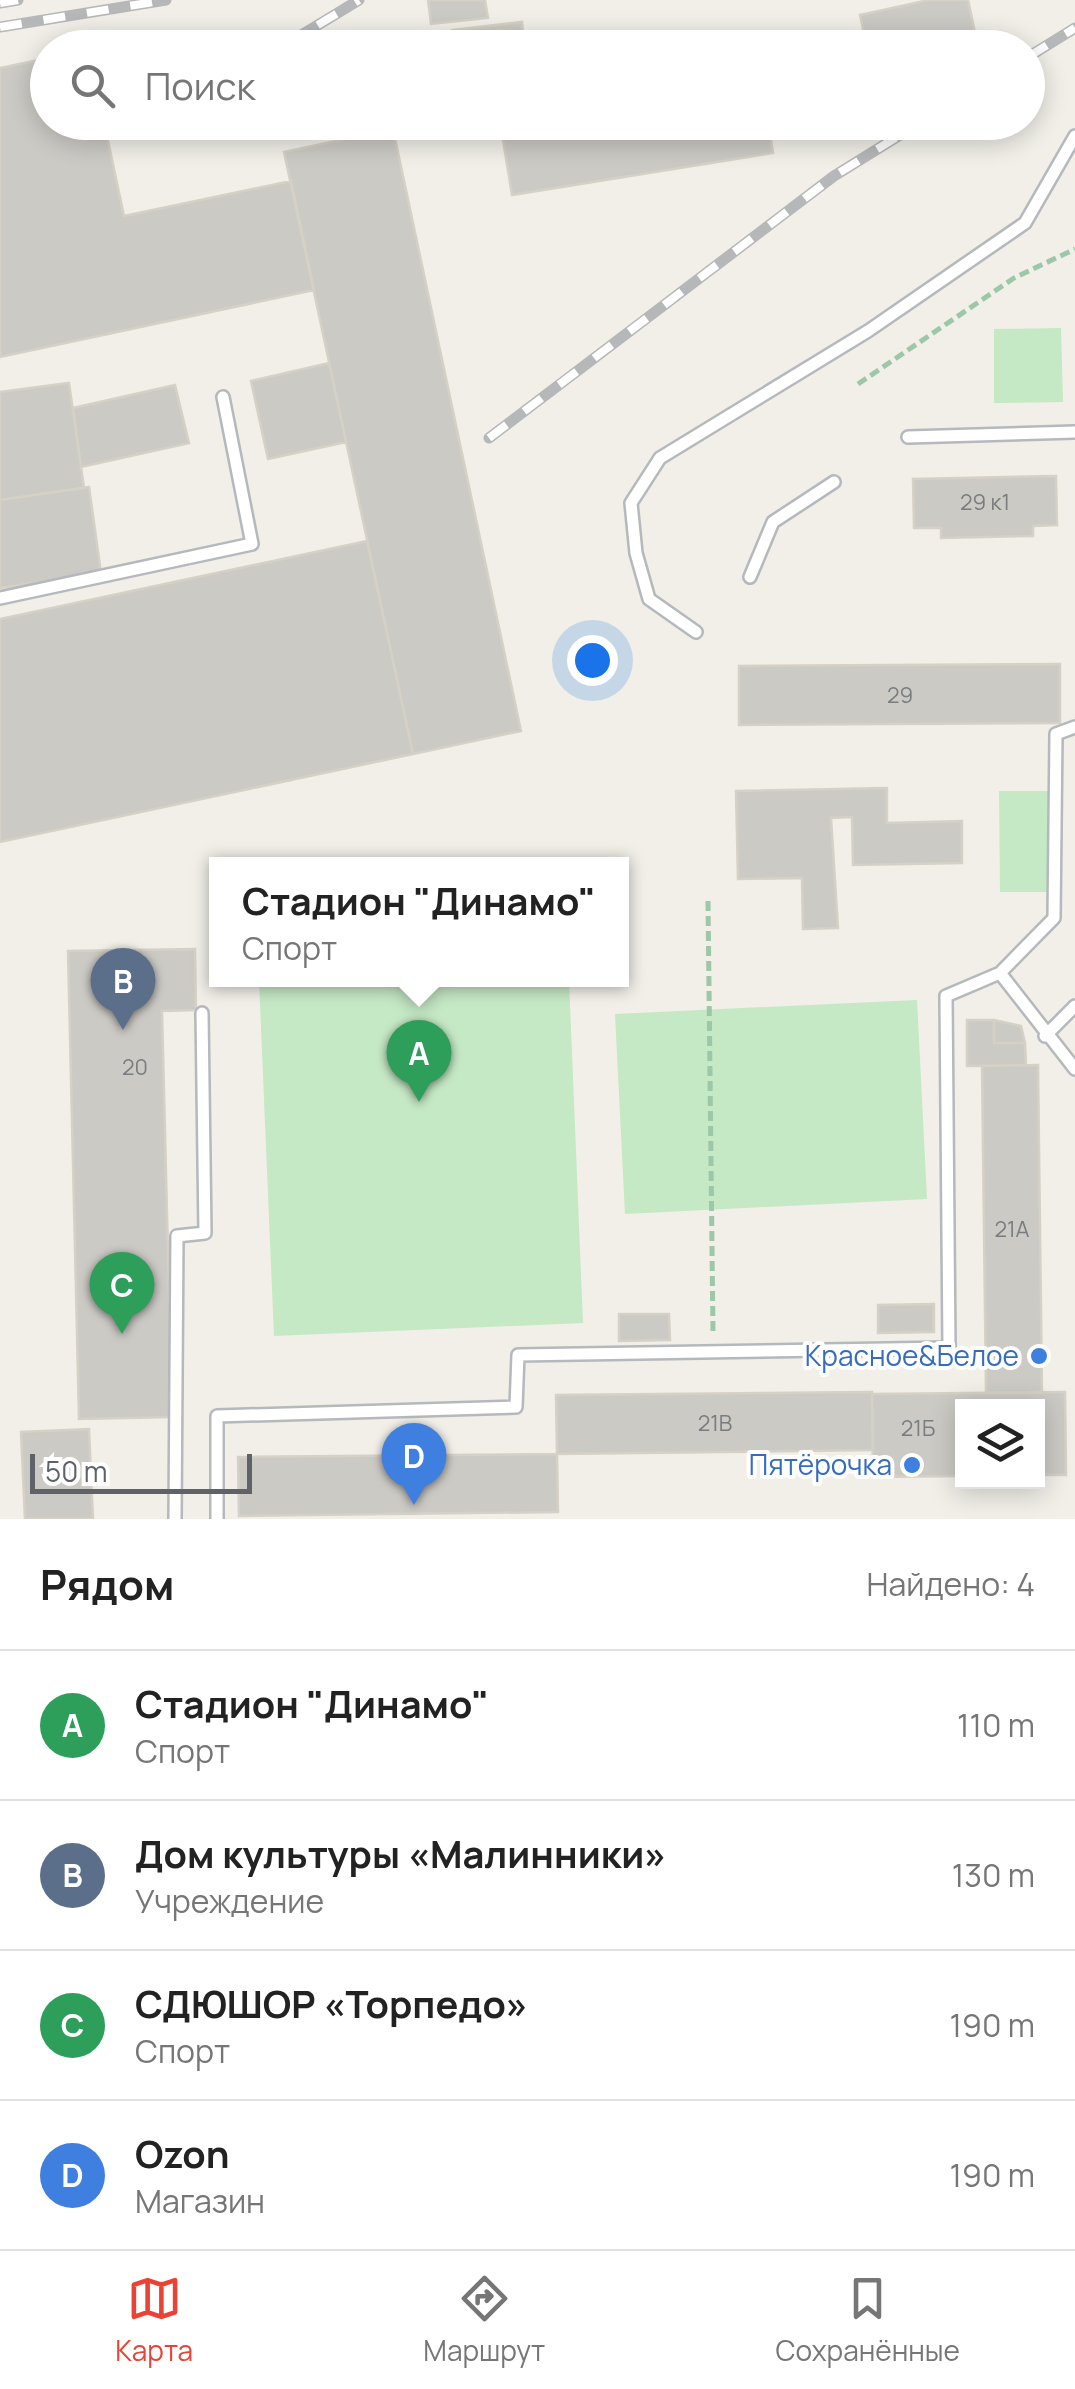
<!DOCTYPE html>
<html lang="ru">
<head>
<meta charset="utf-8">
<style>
	:root { --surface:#fff; --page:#f6f6f6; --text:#222; --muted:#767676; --line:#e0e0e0; --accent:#ea4335 }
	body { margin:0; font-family:Manrope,sans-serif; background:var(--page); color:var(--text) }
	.controls { position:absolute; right:30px; bottom:30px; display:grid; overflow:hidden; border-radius:0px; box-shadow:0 5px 25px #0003 }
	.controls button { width:90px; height:90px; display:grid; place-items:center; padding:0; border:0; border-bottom:2px solid var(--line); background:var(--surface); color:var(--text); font:50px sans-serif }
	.scale { position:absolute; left:30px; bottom:25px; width:222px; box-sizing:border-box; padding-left:10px; border:5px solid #5f6368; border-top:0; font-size:28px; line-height:35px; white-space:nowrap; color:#5f6368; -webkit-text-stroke:8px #fff; paint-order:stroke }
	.you { position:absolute; left:592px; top:660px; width:35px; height:35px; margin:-25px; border:8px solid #fff; border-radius:50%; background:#1a73e8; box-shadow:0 0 0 15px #1a73e833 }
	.badge { display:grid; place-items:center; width:65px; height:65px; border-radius:50%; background:var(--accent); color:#fff; font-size:32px; font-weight:700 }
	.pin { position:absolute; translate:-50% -82px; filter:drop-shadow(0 2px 5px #0008) }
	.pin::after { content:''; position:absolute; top:52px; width:35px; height:30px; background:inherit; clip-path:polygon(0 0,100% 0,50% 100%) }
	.popup { position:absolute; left:209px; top:857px; width:420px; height:130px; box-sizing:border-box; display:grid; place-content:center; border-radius:0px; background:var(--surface); filter:drop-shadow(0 2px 8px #0005); font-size:32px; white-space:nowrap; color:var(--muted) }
	.popup b { font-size:38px; color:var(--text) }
	.popup::after { content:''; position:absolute; left:50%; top:100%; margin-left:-20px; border:20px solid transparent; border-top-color:var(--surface) }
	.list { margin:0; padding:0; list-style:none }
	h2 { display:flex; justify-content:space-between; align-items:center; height:130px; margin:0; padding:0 40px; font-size:42px }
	h2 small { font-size:32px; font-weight:400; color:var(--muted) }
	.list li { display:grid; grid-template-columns:65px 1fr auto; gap:30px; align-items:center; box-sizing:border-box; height:150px; padding:0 40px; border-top:2px solid var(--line) }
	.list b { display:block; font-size:38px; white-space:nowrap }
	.list p { margin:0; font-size:32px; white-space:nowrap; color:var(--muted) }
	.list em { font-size:32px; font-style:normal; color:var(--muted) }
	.icon { flex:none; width:55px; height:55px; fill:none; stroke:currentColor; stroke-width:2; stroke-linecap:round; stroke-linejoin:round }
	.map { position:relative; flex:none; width:1075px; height:1519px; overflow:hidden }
	.search { position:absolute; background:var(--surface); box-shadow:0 5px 25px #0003; left:30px; right:30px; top:30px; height:110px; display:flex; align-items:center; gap:25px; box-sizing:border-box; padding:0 35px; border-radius:55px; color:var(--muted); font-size:38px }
	.sheet { height:730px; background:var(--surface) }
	nav { display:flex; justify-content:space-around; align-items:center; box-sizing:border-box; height:140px; border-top:2px solid var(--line); background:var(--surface); font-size:28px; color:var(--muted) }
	nav a { display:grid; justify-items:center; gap:5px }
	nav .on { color:var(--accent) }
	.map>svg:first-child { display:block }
</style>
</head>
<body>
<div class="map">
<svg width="1075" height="1519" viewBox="0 0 1075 1519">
	<rect width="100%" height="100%" fill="#f1efe8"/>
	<path fill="#c5e8c5" d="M1061 328 1063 402 994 403V329Z
		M999 791H1054L1055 892H1000Z
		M259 980H569L583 1323 274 1336Z
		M917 1000 927 1199 625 1214 615 1014Z"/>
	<path fill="#cccac5" stroke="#d6d1c6" stroke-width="2.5" d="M428 0H485L488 18 431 24Z
		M929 0H968L975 32 901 48H867L860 15Z
		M522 22 525 48H454L452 30Z
		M48 58V122H104L124 216 291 181 314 290 0 357V68Z
		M500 122H768L773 153 512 195Z
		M393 129 521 731 413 754 284 152Z
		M329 363 346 442 268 459 251 381Z
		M69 383 84 488 0 500V392Z
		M175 385 189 443 81 467 73 408Z
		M1056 476 1057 525 1033 526V536L941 538V528H914L913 479Z
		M89 487 101 573 0 588V500Z
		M367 541 413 754 0 842V619Z
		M1060 664V723L739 725V666Z
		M887 788V823L962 821V863L853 865 852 817 831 818 838 928 803 929 802 878 738 879 736 791Z
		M195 949 196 1010 162 1011 172 1417 79 1419 68 951Z
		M967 1020H994V1043H1025L1026 1065 967 1066Z
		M994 1020 1021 1026 1025 1043H994Z
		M1038 1065 1042 1393H986L982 1066Z
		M934 1304V1332L878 1333V1305Z
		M619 1314H669L670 1340 619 1341Z
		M872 1392 873 1450 557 1454 556 1395Z
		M1065 1392 1066 1475H1038V1406H962V1476L873 1477 872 1394Z
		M89 1429 93 1519H25L21 1432Z
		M557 1454 558 1512 239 1516 238 1457Z"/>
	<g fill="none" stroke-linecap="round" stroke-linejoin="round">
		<g stroke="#b5b8bc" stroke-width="16">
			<path id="lane" d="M908 437 1075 432
				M750 577 773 522 834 482
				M0 598 252 544 223 397
				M696 632 649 599 636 553 631 503 660 458 868 331 1025 223 1075 136
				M1075 727 1056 734 1054 918 1000 973 1075 1069
				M1045 1036 1075 1006
				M175 1519 177 1236 205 1233 202 1013
				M217 1519V1416L516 1407 518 1355 949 1348 946 996 1000 973"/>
		</g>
		<path stroke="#9cc7a9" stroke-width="5" stroke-dasharray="10 5" stroke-linecap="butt" d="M858 384 1014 278 1075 249
			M708 901 713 1333"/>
		<use href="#lane" stroke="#fff" stroke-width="11"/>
		<g stroke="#b6b7b8" stroke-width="11">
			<path id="rail" d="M0 3 18 0
				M0 27 166 0
				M280 48 359 0
				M1028 57 1075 28
				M489 438 834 176 921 122"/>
		</g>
		<use href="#rail" stroke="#fff" stroke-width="8" stroke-dasharray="22" stroke-linecap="butt"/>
	</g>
	<g fill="#3f7fe0" stroke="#fff" stroke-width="4">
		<circle cx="1039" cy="1356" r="10"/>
		<circle cx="912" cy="1465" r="10"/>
	</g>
	<g text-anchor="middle" stroke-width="8" stroke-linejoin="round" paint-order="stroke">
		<g font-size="22" fill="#7a7d7f">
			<text x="985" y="510">29 к1</text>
			<text x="900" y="703">29</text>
			<text x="135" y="1075">20</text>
			<text x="1012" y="1237">21А</text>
			<text x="715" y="1431">21В</text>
			<text x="918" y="1436">21Б</text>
		</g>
		<g font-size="28" fill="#366cbe" stroke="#fff" text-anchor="end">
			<text x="1019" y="1366">Красное&amp;Белое</text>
			<text x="892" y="1475">Пятёрочка</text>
		</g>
	</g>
</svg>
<div class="controls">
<button><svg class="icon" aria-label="layers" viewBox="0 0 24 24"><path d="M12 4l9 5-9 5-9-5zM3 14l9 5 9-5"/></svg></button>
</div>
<div class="scale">50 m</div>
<div class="you"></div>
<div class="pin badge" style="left:419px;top:1102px;background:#2e9e5b">A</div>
<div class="popup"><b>Стадион &quot;Динамо&quot;</b>Спорт</div>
<div class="pin badge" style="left:123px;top:1030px;background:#5c6f8a">B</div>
<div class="pin badge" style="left:122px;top:1334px;background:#2e9e5b">C</div>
<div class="pin badge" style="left:414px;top:1505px;background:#3f7fe0">D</div>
<div class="search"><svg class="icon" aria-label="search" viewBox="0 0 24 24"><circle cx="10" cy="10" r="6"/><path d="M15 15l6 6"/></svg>Поиск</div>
</div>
<section class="sheet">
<h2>Рядом<small>Найдено: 4</small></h2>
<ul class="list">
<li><span class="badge" style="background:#2e9e5b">A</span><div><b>Стадион &quot;Динамо&quot;</b><p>Спорт</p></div><em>110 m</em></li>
<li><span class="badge" style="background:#5c6f8a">B</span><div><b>Дом культуры «Малинники»</b><p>Учреждение</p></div><em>130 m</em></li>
<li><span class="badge" style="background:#2e9e5b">C</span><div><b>СДЮШОР «Торпедо»</b><p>Спорт</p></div><em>190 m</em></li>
<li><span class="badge" style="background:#3f7fe0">D</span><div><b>Ozon</b><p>Магазин</p></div><em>190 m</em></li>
</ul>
</section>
<nav>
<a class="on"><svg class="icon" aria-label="map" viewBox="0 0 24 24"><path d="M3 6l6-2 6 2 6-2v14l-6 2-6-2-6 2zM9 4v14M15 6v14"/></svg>Карта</a>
<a><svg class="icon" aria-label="directions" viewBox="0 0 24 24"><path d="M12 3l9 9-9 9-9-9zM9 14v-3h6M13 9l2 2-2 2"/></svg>Маршрут</a>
<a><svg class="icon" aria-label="saved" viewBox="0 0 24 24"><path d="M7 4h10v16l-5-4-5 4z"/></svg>Сохранённые</a>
</nav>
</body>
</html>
